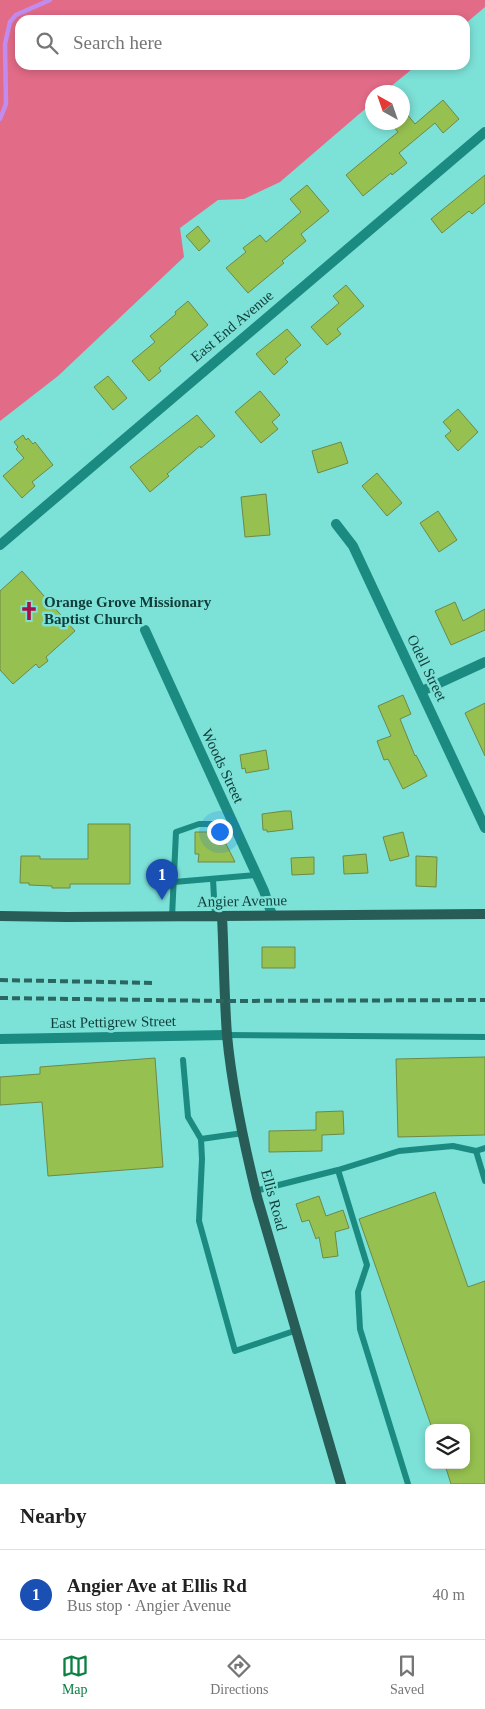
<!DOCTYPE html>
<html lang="en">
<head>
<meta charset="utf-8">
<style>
	:root { --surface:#fff; --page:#f6f6f6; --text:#222; --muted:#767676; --line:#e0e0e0; --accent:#0b8043 }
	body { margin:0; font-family:Georgia,serif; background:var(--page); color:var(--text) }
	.controls { position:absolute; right:15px; bottom:15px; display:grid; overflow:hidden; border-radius:10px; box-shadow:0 2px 8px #0003 }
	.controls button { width:45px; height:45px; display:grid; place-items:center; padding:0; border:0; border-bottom:1px solid var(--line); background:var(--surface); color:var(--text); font:25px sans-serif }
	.compass { position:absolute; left:365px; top:85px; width:45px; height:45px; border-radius:50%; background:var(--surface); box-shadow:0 2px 8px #0003; rotate:320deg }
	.you { position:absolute; left:219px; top:831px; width:18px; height:18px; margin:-12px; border:4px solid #fff; border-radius:50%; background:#1a73e8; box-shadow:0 0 0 8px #1a73e833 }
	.badge { display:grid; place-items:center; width:32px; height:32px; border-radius:50%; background:var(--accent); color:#fff; font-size:16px; font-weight:700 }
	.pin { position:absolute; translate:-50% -41px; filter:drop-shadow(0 1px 2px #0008) }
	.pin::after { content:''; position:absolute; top:26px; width:18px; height:15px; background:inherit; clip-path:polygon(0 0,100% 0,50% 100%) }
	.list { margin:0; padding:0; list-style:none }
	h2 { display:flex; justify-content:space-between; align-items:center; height:65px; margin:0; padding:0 20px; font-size:21px }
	h2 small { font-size:16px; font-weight:400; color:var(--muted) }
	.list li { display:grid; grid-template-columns:32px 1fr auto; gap:15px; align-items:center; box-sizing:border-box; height:90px; padding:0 20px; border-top:1px solid var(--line) }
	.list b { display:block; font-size:19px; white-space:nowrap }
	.list p { margin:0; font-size:16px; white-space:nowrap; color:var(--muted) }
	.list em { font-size:16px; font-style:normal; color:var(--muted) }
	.icon { flex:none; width:28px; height:28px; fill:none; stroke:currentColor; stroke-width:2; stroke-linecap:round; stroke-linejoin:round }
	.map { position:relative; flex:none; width:485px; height:1484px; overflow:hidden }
	.search { position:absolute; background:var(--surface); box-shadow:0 2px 8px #0003; left:15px; right:15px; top:15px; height:55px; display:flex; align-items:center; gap:12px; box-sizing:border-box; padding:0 18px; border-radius:15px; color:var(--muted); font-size:19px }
	.sheet { height:155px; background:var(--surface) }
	nav { display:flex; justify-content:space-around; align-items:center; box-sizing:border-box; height:70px; border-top:1px solid var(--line); background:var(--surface); font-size:14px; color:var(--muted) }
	nav a { display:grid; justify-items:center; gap:2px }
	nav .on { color:var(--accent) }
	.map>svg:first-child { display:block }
</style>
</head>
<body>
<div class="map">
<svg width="485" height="1484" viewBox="0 0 485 1484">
	<rect width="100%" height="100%" fill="#7ce1d7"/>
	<path fill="#e26b87" d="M0 0H485V7L465 24V20H20V65H417L384 92H372V103L280 182 244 199 218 200 180 228 184 257 58 376 0 421Z"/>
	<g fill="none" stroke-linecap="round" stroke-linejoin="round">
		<path stroke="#c08cf0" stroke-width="4.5" d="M0 119 6 104 5 44 10 22 16 15 50 0"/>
	</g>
	<path fill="#96c150" stroke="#6e8847" d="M443 100 459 119 443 133 435 123 399 153 407 163 392 175 391 173 363 196 346 175 398 132 390 122H402V108L415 124Z
		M485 175V203L472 214 469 211 442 233 431 219Z
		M307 185 329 211 301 234 306 241 282 261 284 263 248 293 226 268 246 252 243 248 260 235 266 242 301 212 290 199Z
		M198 226 210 241 199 251 186 236Z
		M346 285 364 306 337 329 341 334 327 345 311 327 339 303 333 296Z
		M188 301 208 325 159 368 161 371 149 381 132 361 155 342 150 336 176 314 175 312Z
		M287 329 301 345 285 359 288 362 274 375 256 354Z
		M108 376 127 398 113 410 94 387Z
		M260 391 280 415 272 422 278 429 261 443 235 412Z
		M458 409 478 432 458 451 445 436 451 431 443 422Z
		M197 415 215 436 201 448 200 446 167 474 169 476 150 492 130 467Z
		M23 435 26 440 28 438 33 444 35 442 53 465 32 482 35 486 22 498 3 476 24 458 16 449 18 447 14 442Z
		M341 442 348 463 318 473 312 451Z
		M377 473 402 503 387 516 362 486Z
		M266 494 270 535 245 537 241 497Z
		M438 511 457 540 439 552 420 523Z
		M22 571 75 631 46 657 48 661 39 668 36 664 13 684 0 670V591Z
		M455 602 463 621 485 609V630L451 645 435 611Z
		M403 695 411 714 400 719 415 756 416 755 427 776 403 789 388 759 384 760 377 741 391 736 378 706Z
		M485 703V756L465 713Z
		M266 750 269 769 246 773 245 768 242 769 240 755Z
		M284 811H291L293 829 267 832V830H263L262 814Z
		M88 824H130V884H70V888H52V886L29 885V883H20L21 856H40V859H88Z
		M195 832H210V836H222L235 862H198L199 854H195Z
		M403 832 409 856 390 861 383 837Z
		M366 854 368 873 344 874 343 856Z
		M416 856 437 857 436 887 416 886Z
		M314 857V874L292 875 291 858Z
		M262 947H295V968H262Z
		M485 1057V1135L398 1137 396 1059Z
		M155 1058 163 1167 48 1176 42 1102 0 1105V1077L40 1074V1067Z
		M343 1111 344 1134 322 1135V1151L269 1152V1131L316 1130V1112Z
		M435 1192 468 1287 485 1281V1484H451L445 1465H466V1428H432L359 1219Z
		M319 1196 326 1216 343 1210 349 1228 335 1232 338 1256 323 1258 319 1237 316 1239 309 1220 302 1222 296 1204Z"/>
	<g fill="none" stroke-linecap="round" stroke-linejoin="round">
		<path stroke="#1b8b82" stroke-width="6" d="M213 879 215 916
			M174 882 257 875
			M172 917 176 832 199 824H233
			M227 1035 485 1037
			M183 1060 188 1117 201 1139 202 1159 199 1221 235 1351 297 1330
			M201 1139 243 1133
			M476 1151 485 1148
			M338 1170 367 1265 358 1292 360 1329 408 1484
			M255 1191 338 1170 399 1151 453 1146 476 1151 485 1181"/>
		<path stroke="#1b8b82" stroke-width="10" d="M336 524 353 546 485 828
			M145 630 264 891 272 915
			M422 691 485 662"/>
		<path stroke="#1b8b82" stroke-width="10" d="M0 545 485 132
			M0 1039 227 1035"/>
		<path stroke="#275c57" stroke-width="10" d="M0 916 67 917 485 914
			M222 916C224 956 224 995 227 1035 232 1089 244 1144 257 1197L341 1484"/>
		<path stroke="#2b6660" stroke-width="4" stroke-dasharray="8 4" stroke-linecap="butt" d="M0 980 154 983
			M0 998 225 1001 485 1000"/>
	</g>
	<defs>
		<g id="church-bare" transform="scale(1.5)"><path d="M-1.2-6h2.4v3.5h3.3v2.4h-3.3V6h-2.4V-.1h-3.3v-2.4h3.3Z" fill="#a50e48" stroke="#7ce1d7" stroke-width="2.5" paint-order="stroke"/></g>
	</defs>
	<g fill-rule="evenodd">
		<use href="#church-bare" x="29" y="611"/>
	</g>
	<g text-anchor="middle" stroke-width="5" stroke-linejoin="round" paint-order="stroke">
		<g font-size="15" fill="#103d39" stroke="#7ce1d7">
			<text transform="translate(232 326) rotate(-40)" y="5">East End Avenue</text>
			<text transform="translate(427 668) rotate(64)" y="5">Odell Street</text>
			<text transform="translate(223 766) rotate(65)" y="5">Woods Street</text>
			<text transform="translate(242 901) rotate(-1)" y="5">Angier Avenue</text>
			<text transform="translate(113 1022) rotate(-1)" y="5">East Pettigrew Street</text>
			<text transform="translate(274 1200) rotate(75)" y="5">Ellis Road</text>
		</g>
		<g font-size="15" font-weight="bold" fill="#103d39" stroke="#7ce1d7" text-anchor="start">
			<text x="44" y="607">Orange Grove Missionary<tspan x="44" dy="17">Baptist Church</tspan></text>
		</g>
	</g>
</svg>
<div class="controls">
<button><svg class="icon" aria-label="layers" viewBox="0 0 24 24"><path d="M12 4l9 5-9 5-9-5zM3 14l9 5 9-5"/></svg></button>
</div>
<svg class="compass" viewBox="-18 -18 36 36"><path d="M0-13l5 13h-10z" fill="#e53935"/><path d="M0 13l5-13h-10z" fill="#767676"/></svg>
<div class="you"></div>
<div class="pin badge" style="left:162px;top:900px;background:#1a4fb4">1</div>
<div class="search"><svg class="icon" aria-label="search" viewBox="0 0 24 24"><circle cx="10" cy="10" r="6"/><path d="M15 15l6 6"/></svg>Search here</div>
</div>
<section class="sheet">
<h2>Nearby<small></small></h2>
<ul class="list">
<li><span class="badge" style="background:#1a4fb4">1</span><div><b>Angier Ave at Ellis Rd</b><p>Bus stop · Angier Avenue</p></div><em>40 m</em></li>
</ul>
</section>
<nav>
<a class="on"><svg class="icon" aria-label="map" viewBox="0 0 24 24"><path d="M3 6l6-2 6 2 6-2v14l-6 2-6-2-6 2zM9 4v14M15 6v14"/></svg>Map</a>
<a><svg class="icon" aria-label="directions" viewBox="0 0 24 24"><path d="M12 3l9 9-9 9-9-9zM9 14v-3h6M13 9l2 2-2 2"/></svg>Directions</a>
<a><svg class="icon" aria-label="saved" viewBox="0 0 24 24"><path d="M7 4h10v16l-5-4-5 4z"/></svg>Saved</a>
</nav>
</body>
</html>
